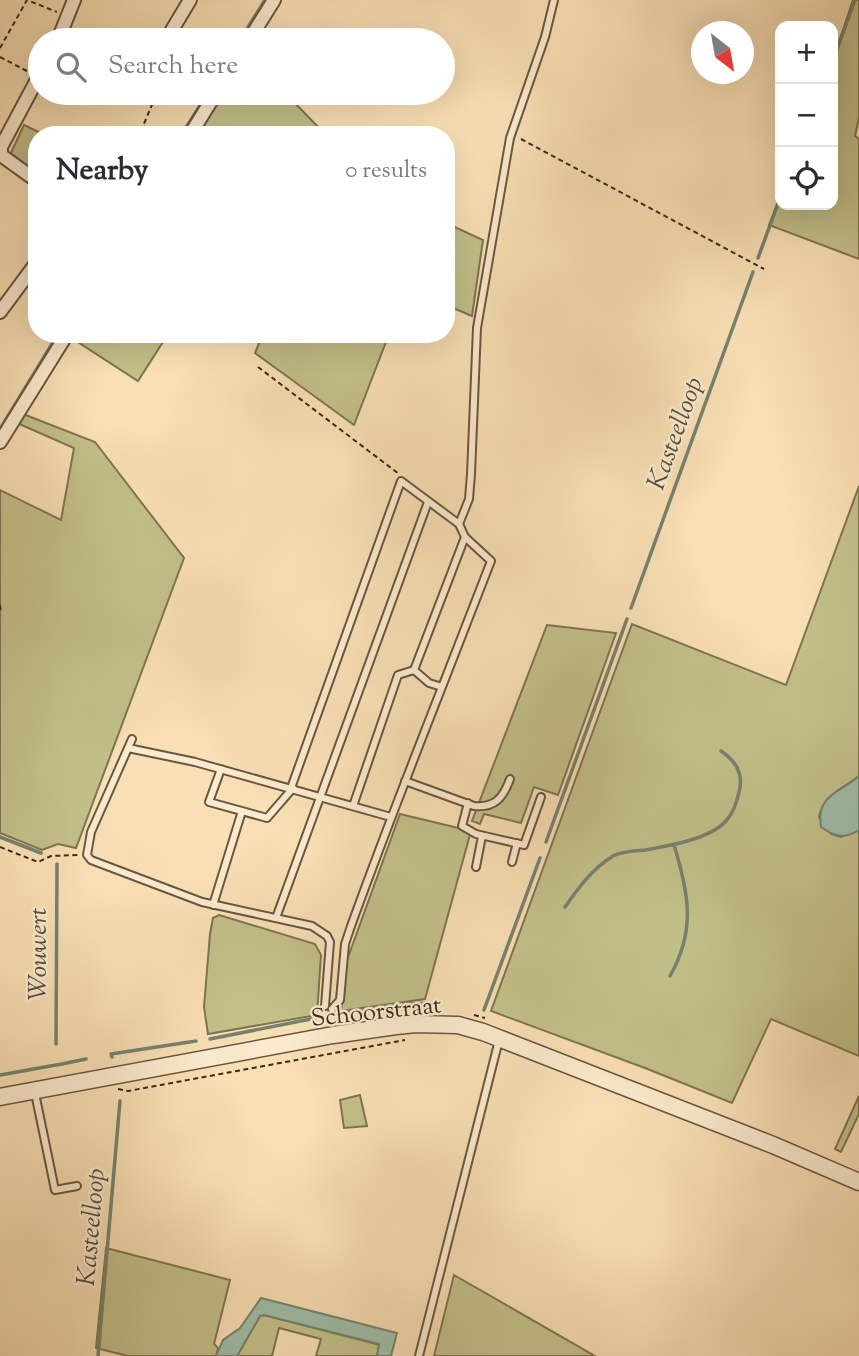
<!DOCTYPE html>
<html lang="en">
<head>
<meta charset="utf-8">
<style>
	:root { --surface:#fff; --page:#f7f7f7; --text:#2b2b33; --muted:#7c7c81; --line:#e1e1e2 }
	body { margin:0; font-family:"Sorts Mill Goudy",serif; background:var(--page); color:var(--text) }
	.controls { position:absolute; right:21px; top:21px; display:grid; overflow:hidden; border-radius:14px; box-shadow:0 7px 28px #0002 }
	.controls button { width:63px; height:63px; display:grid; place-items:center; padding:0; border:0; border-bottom:2px solid var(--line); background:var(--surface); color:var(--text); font:35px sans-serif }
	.compass { position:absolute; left:691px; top:21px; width:63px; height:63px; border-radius:50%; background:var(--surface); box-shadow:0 7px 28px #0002; rotate:149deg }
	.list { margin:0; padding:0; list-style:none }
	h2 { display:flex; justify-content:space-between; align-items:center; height:91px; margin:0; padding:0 28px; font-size:30px }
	h2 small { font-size:23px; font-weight:400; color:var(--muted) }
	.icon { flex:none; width:38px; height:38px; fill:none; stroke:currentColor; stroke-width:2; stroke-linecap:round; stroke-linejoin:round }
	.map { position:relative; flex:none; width:859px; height:1356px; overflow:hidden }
	.search { position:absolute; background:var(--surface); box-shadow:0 7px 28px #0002; left:28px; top:28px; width:427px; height:77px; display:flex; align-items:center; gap:18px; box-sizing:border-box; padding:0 24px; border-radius:38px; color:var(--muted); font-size:26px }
	.panel { position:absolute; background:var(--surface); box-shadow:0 7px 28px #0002; left:28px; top:126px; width:427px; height:217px; border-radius:28px }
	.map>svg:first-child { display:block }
</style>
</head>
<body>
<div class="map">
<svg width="859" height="1356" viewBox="0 0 859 1356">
	<rect width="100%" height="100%" fill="#f9dfb4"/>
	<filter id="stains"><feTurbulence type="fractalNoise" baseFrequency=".00286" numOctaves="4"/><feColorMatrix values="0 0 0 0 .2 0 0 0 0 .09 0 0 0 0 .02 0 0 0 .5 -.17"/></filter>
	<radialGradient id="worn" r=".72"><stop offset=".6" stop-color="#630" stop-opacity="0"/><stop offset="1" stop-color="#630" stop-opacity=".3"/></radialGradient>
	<path fill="#c3c089" stroke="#7e7552" stroke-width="2" d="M853 0H859V117L855 136 859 139V259L769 225 780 197V205H833V60Z
		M223 93H285L326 135H196Z
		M24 125 45 135H37V176L10 155Z
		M446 223 483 240 472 316 446 305Z
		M72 334H168L138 381 70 337Z
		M263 334H389L354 425 255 353Z
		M23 414 95 442 184 558 76 848 58 844 42 850 0 833V490L61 520 74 448 17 423Z
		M859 486V776C842 790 824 793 819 817L831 834 841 837 859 830V1056L771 1019 732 1103 645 1068 491 1011 632 624 786 685Z
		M547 625 616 633 558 795 534 787 521 823 484 814 480 824 472 821Z
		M400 814 471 831 425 999 341 1011 346 963Z
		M219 915 315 944 321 955 317 1015 208 1034 204 1007 210 934 213 918Z
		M360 1095 367 1126 344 1128 340 1100Z
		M859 1096V1114L841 1152 835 1149Z
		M106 1248 230 1280 214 1344 218 1348 216 1356H128L96 1348Z
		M454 1275 595 1356H434Z
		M264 1315 380 1345 377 1356H316L321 1339 279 1328 272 1356H237L260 1316Z"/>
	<path fill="#9ebda9" stroke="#768270" stroke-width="2" d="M859 776V830C844 839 835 837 821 827 816 795 839 793 859 776Z
		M261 1298 397 1333 391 1356H377L379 1344 264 1315 260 1316 237 1356H216L223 1340 240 1328Z"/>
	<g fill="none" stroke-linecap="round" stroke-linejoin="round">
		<path stroke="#768270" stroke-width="3.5" d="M240 40 265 0
			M833 60 855 0
			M182 134 208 93
			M758 258 780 198
			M0 429 58 334
			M631 608 753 272
			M0 837 41 853
			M546 842 627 619
			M565 907C579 887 592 869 613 856 622 851 635 851 645 850 668 846 710 839 726 821 733 813 737 802 739 792 744 774 736 761 721 751
			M670 976C696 930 689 894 674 845
			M484 1010 540 858
			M349 1012 400 1004 437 1003
			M210 1039 316 1018
			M56 1044 57 864
			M112 1057 111 1054 196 1041
			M57 1065 86 1059
			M0 1075 56 1065
			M98 1356 120 1101"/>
		<g stroke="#6a5740" stroke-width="10">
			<path id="service" d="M459 524 469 499 471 474 477 328 510 138 545 37 554 0
				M132 739 91 832 87 855 91 860 202 902 312 926 327 936 330 942 325 1006
				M128 748 195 762 391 817
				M221 769 209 802 267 818 293 788
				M405 781 474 806C495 808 503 798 510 779
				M291 788 401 481 459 524 465 537
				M468 803 462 826 476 834 524 845 541 797
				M353 806 398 675 414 670
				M512 862 517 843
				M476 867 482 836
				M213 905 242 811
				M276 918 428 502
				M332 1009 340 1000 345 944 351 926C380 846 411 766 442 687L491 561 465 537 414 670 429 683 442 687
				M35 1093 55 1190 77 1186
				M419 1356 499 1040"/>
		</g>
		<g stroke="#6a5740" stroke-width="16">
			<path id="minor" d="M58 40 74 0
				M166 40 190 0
				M249 40 274 0
				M190 135 216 93
				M37 181 1 155V147L40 74
				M0 312 37 262
				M0 442 67 334"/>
		</g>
		<g stroke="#6a5740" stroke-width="19">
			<path id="tertiary" d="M0 1097 333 1035 396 1026 416 1024 458 1025 483 1032 773 1145 859 1182"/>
		</g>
		<path stroke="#3a2a1a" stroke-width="2" stroke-dasharray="5 3.5" stroke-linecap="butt" d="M0 48 27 0 57 12
			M0 57 27 71
			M156 132 143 126 157 93
			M521 139 764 269
			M258 367 399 474
			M0 605 1 611
			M0 847 38 862 51 856 79 855
			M474 1015 485 1018
			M118 1089 128 1091 405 1040"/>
		<use href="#service" stroke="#fbeace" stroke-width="6"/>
		<use href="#minor" stroke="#fbeace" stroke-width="12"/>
		<use href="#tertiary" stroke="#fbeace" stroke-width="16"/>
	</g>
	<g text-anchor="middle" stroke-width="5" stroke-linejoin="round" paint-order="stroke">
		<g font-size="24" fill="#3a2a1a" stroke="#fbeace">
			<text transform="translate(376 1011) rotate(-6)" y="8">Schoorstraat</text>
		</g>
		<g font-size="26" font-style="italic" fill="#534f3e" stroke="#fbeace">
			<text transform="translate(674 433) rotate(-70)" y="9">Kasteelloop</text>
			<text transform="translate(37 954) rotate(-90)" y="9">Wouwert</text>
			<text transform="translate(90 1227) rotate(-85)" y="9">Kasteelloop</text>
		</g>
	</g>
	<rect width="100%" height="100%" filter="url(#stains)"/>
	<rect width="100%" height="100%" fill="url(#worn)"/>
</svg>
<div class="controls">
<button>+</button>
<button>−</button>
<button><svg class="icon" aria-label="locate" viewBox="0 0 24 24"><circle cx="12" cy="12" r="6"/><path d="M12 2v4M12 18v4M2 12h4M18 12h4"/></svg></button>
</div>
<svg class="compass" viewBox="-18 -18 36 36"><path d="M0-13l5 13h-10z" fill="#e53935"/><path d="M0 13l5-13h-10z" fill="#7c7c81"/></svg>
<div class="search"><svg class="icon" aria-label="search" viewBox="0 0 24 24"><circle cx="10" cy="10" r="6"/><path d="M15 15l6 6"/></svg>Search here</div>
<section class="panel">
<h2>Nearby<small>0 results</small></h2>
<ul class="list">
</ul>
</section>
</div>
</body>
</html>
